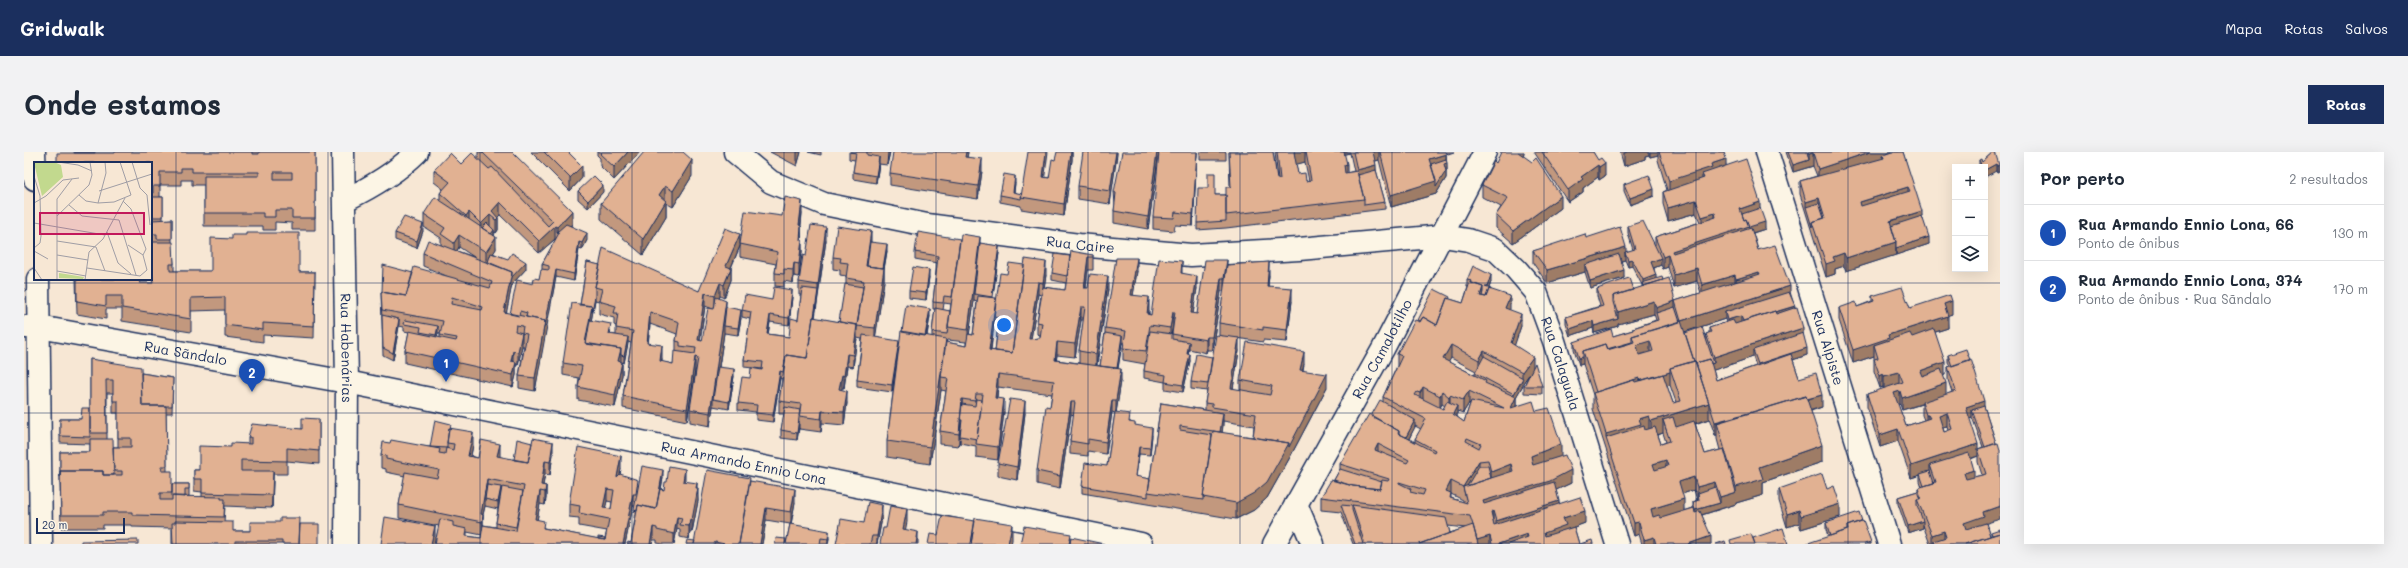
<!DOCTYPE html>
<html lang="pt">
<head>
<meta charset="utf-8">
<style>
	:root { --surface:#fff; --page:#f2f2f3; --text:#1f2937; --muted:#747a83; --line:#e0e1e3; --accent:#1b2f5e }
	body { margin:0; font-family:Mali,sans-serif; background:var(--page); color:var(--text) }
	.controls { position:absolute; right:12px; top:12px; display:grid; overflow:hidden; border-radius:0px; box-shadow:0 4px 16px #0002 }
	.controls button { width:36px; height:36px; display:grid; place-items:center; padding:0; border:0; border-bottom:1px solid var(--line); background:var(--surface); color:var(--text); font:20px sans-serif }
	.scale { position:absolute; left:12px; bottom:10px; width:89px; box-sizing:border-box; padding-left:4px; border:2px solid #1b2f5e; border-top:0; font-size:11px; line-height:14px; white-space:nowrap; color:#1b2f5e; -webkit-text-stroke:3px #fcf5e5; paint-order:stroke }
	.you { position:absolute; left:980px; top:173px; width:14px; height:14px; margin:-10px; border:3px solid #fff; border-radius:50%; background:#1a73e8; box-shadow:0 0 0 6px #1a73e833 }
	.badge { display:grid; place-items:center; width:26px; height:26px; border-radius:50%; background:var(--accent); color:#fff; font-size:13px; font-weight:700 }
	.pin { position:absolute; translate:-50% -33px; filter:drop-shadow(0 1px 2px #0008) }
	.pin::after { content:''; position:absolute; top:21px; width:14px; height:12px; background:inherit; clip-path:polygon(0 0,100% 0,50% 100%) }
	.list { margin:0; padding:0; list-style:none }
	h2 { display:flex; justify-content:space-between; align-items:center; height:52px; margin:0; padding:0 16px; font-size:17px }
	h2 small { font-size:13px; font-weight:400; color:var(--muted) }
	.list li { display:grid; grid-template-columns:26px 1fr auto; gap:12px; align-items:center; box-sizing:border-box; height:56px; padding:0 16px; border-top:1px solid var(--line) }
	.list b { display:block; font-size:15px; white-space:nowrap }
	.list p { margin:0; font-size:13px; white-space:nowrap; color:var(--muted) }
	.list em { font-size:13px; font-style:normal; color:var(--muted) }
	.icon { flex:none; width:22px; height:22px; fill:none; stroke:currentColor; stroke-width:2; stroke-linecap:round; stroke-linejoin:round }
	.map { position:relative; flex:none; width:1976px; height:392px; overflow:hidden; border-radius:0px }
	header { display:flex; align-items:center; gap:24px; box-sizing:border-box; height:56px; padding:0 20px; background:var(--accent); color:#fff }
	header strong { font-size:19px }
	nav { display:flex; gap:22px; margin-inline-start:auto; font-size:14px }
	.intro { display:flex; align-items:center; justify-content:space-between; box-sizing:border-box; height:96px; padding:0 24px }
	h1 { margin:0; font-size:28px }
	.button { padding:10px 18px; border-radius:0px; background:var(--accent); color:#fff; font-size:14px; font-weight:700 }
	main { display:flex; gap:24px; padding:0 24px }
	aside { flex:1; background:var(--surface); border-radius:0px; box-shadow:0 4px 16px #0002 }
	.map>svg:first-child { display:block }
</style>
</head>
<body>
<header>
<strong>Gridwalk</strong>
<nav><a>Mapa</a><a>Rotas</a><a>Salvos</a></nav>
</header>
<div class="intro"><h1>Onde estamos</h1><a class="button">Rotas</a></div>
<main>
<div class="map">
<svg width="1976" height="392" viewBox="0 0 1976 392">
	<rect width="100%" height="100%" fill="#f7e7d4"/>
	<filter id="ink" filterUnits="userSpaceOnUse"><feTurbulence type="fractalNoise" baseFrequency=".025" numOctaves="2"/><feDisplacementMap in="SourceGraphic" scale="8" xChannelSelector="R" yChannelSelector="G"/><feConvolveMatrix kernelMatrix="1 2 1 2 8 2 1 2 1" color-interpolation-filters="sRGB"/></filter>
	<g filter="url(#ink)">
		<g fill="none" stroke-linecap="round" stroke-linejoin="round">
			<g stroke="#1b2f5e" stroke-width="25">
				<g id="minor">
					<path d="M10 0 11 27"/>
					<path id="s1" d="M319 0 323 230 322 392"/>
					<path id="s2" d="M711 0 747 30 800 52 903 73 1055 93 1167 103 1275 97 1419 84 1444 88 1471 97 1492 117 1512 140 1530 189 1593 392"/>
					<path id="s3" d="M1743 0 1865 392"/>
					<path d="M321 48C348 35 372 21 393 0"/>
					<path d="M14 127 17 392"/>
					<path id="s4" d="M0 175H15L323 230 1117 392"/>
					<path d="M1272 352 1289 392"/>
					<path id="s5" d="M1250 392 1359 197 1461 0"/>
				</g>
			</g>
			<use href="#minor" stroke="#fcf5e5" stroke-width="22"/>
		</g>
		<path fill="#c2987e" stroke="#1b2f5e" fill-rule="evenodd" d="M91 0H291V78H268V71L251 70V78H239V74H180V33H168V28H157V33H136V45H139V68L148 67V90L150 112V119L291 120 290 186 239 183V190L201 185V158L167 159V180L98 169V157H82V167L53 162 52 127H116V131H129L128 125H127V11L50 1H91Z
			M454 0H488L548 72 547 74 563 88 558 98 555 97 550 129 532 125 521 181 511 239 495 236V224L500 194H498L494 213H492V223L489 235 381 211V199L385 180 380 179V175L375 174 369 208 359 203 357 140 389 121 427 126 399 114V101L417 93V86L400 75V62L416 48V41L419 37 410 30V18L437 12 454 6ZM476 63 515 101 531 87H532L518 112V117L515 127 509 132 486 162 482 161 488 132 502 117 469 101 472 97 470 80 472 81 474 78V65ZM435 95 450 105 433 99ZM414 181H416V186L413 185Z
			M507 0H544L558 26 546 39Z
			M573 0H616L590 28 576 14V6L573 3Z
			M746 0H777L773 14Z
			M784 0H797V3Z
			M825 0H866L863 13 855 12 852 31 829 27V20L831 8 825 7Z
			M944 0 943 5 958 19 954 47 866 33V21Z
			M1048 0V8L1040 64 997 57V54L976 50V43L991 31 990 41 998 42 1020 25 1025 26 1031 8Z
			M1093 0 1086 52 1054 47V34Z
			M1135 0 1124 77 1090 71V59L1091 53 1090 40Z
			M1173 0 1169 74 1151 73 1150 79 1129 77V65Z
			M1176 0H1202V8H1176Z
			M1205 0H1249L1253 27H1254L1251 0H1430L1424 2 1422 0 1423 18H1422V26L1412 42 1367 55 1355 8 1351 9 1352 18 1361 50V57L1202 76 1173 78V71L1191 43H1202L1206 35ZM1326 1 1330 19 1323 21 1320 2ZM1281 10 1285 29H1282L1274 22 1272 12Z
			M1500 0 1499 4 1537 56 1489 91 1472 76V63L1477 55 1458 45V33L1472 11Z
			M1510 0H1569L1581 24 1575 28 1574 25 1559 36V40L1544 50Z
			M1596 0H1700L1702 14 1736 56 1741 77 1729 81 1734 98 1766 140 1779 181 1783 203 1769 208 1775 226 1798 255 1787 259 1798 310 1739 330V343L1712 351V352L1678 363 1687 392H1618L1615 382 1610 384 1569 257V243L1559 212 1555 213 1550 197V190L1589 184 1609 178V176L1632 168 1630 162 1594 172V174L1570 181 1569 176 1546 184 1542 172V165L1576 154 1573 144V137L1609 138 1618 135V133L1608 114 1604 115 1601 108 1597 109 1600 126 1566 136 1561 120 1523 131 1509 111V99L1562 86 1602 100 1609 98 1604 81V74L1631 93V85L1676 70 1672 61 1644 69 1639 52V40L1643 38 1634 8V3L1626 5 1625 3 1621 4V7L1600 14ZM1637 113 1639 117 1644 115 1650 136 1673 129 1677 141 1651 149 1639 128 1632 127 1630 116ZM1701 167 1702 171 1685 176V181L1682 182V188L1661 181 1660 180ZM1729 205 1732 214 1692 228 1689 218ZM1646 233 1652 250 1649 251 1643 234ZM1685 266 1691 283H1693V287L1696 298 1681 302 1671 272 1685 267ZM1639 281 1642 290 1637 292 1634 283ZM1670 338 1673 348 1669 350V356L1660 359 1658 342Z
			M1762 0H1879L1898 64 1905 92 1822 119 1820 114 1811 117V122L1802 125 1776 42V29L1793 24 1789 14 1769 20Z
			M1969 0 1975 20 1973 21 1972 19 1961 15H1955V8L1958 10Z
			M668 24 649 55 642 51V65L619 103 577 67V51Z
			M1600 32 1630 44 1606 53 1600 39Z
			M554 39 579 40 564 56 554 47Z
			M778 61 777 74 778 100 775 125 770 124 769 131 760 129V135L751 134V121L752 112 716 105V92L758 64Z
			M399 79 393 96 371 88V81Z
			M802 88 791 166 815 170 822 132V124L816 123V118L809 117V105L847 90 863 99 860 117V129L851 185 875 193 878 180 906 164 903 184 908 185V180L911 157H909V150L913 111 891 107V100L956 91 975 101 968 146 972 152 983 122 1022 123 1020 135 1041 138 1042 131 1028 128V121L1046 104 1069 103V118H1064L1062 136 1084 137 1073 213 1076 214 1081 181V176L1113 119 1109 143 1125 158V162L1127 163 1158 122 1173 136 1169 162H1173L1203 116 1245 123 1244 134 1268 149 1263 190 1239 188V190L1212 186 1215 199 1209 237 1216 238V228L1280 212 1279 218 1303 235 1265 307 1243 346 1230 358 1212 367 1058 341V334L1083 314 1091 261 1088 260 1082 302 1064 299V304L1046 302V289L1050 263 1047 262 1036 337 1013 332V319L1026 255 1028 242 974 235 973 246 980 260 974 308 952 305V294L936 291V287L935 294 916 292V279L922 239 917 238 906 312 863 305V289L872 217 868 240 833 235V228L838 187 833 186 829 215 823 214 820 236H818L817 238 823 251 820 273 798 271 797 280 775 277V276L773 288 757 286V278L760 262H755V249L758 227 756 226 749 270 732 268V260L714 258V251L726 226 738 217 720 215V208L726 167 718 165V158L748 148 768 145 765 173 746 170 744 182 765 185 774 168 777 143H775V130L782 104ZM1197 139H1200L1195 171V183L1188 205 1167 230V237L1183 239 1181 251V258L1137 251 1126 327 1112 325 1115 302 1126 303 1128 283 1111 273 1092 260 1097 229 1094 216 1098 191H1100L1099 196V208L1121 212 1120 219V226L1141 230V237L1159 240 1166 209 1164 202 1165 197 1182 201 1183 198H1188ZM1014 142 1017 143 1013 170V182L1016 183V186L1007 187ZM950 149 953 150 949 183 945 182ZM920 151 927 152 926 159 919 158ZM1057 168H1060L1055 199V211L1032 208 1033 203 1051 205ZM970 172 974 173 971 199 967 198ZM924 188 942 190V194L922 190V189H923ZM1199 269 1230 274 1229 285 1198 281Z
			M716 94 707 116V128L700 146 696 144 695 146 702 155 717 166 714 183 700 181 695 215 710 224 705 257 689 254 686 274 666 270V257L672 218H671L663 269 599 256V244L607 191 604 190 600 211 598 210V223L591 255 554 248V235L555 226 539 223V211L556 153 563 110 675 139ZM571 148 575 149V162L590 166V173L592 174V183L586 182 587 179 567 169ZM681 154 689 157 678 189H676ZM626 172 653 182 652 189V199L649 212 638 210V206L624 191Z
			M905 125 902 148 885 146V139Z
			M1443 128 1467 130 1465 136 1486 157 1485 158 1497 174 1490 193 1509 215 1518 234V242L1500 241V234L1505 222 1499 231V233L1492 245V254L1512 259 1537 304 1547 331 1532 338 1535 352 1561 371 1550 375 1555 392H1329L1317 360 1297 358V345L1310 328 1316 317V312L1347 264 1359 250V245L1373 214V202L1394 169V168L1426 147 1439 151 1444 135H1443ZM1427 206 1452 219 1451 221V223L1424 210ZM1445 251 1446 252 1440 270 1433 265V259L1439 261ZM1418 252 1421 254 1419 257 1416 255ZM1391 274 1397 277 1391 287V290L1385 287ZM1427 342 1439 348V350L1427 346ZM1424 374 1441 376 1426 381Z
			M1848 144 1886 156 1928 162 1923 163 1924 176 1911 180 1921 223H1919L1922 243 1928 240 1924 228V215L1926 214 1924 210V203L1960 254 1972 291 1962 372 1966 384 1967 383V380L1976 392H1906L1899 373V376L1884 381 1874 352V345L1894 339V336L1898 335 1896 329V323L1887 326 1874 289 1856 295 1843 255V242L1860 237 1859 235 1856 236 1850 219V204L1829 211 1815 168V156L1833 155 1848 149ZM1876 252 1878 258 1898 252V263L1900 268 1882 274 1874 253ZM1948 265 1959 295 1954 297 1945 266ZM1923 274 1924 279 1920 280 1919 275ZM1954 304V310L1958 323 1950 325 1947 307Z
			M66 207 117 221 149 226 148 261H142L143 319 148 332H165V344L161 345H178V340L170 339V318H175L207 295 224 292V285L278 277 295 267V312L263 309V322H249L248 356 201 354 200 370 209 379H226L276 372 295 392H148V376L108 375V373H79V376H37L36 332V300H66V292L36 291V267H57L66 256ZM83 241H89V261H94V295H89L83 287Z
			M1001 261 993 328 974 324V311Z
			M427 277 449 293 447 304 454 306 476 305 490 308 529 302 526 323 521 322 519 333 522 334V346L521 353 516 352 513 368 520 376 574 387 581 386 583 379 555 374V366L545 365V352L597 317 596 322 614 334 639 326 637 337 640 338 643 330 661 329 673 336 674 349 668 380H666L665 387 656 385V378L653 377 650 392H639L633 391V388H629L628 392H603L607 391 611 366H610L611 354H609L601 392H411L415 374 375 366V353L381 324 362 320V317L357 316V303L366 291 406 295ZM583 349 588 350 587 357 581 356ZM461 354 474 357 472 371V375L459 373V363ZM443 380 458 383 457 386 443 384Z
			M726 329 771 350 767 372 805 386 804 392H762L766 372 742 368 738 392H662L671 389Z
			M1755 337H1803L1816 365 1777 377 1775 371 1763 375 1755 349Z
			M858 366 853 392H812L840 371Z
			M1838 369 1847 392 1804 384 1802 378V371Z"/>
		<path fill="#9e7c66" stroke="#1b2f5e" d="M604 0H616L590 28V15Z
			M773 0H777L773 14Z
			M864 0H866L863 13Z
			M942 0H944L941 17V5Z
			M1022 0H1024L1019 37V25Z
			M1047 0H1048V8L1040 64V52Z
			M1092 0H1093V3L1086 52V39Z
			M1133 0H1135L1124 77V65Z
			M1173 0 1169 74V62Z
			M1270 0H1281V10L1270 13Z
			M1317 0H1326V1L1317 3Z
			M1348 0H1355V8L1348 10Z
			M1494 0H1500V1L1494 13Z
			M1604 0H1625V3L1621 4V7L1600 14V1Z
			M1626 0H1634V3L1626 5Z
			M1846 0H1875L1860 6 1859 3V8L1794 29V17Z
			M1789 1V14L1769 20V13L1785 8V2Z
			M1422 2V11H1423V18L1420 19H1407L1405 7Z
			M855 5V12L852 31V24Z
			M958 7V19L954 47V34Z
			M1702 7V20L1680 26 1678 22V30L1645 42V29L1687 12Z
			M668 8V24L649 55V39Z
			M1581 11V24L1575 28V15Z
			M1323 12V24L1320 25V13Z
			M1972 12V19L1961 25V18Z
			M1352 13V25L1333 23V18Z
			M1574 13V25L1559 36V40L1544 50V38L1557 25Z
			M1975 13V20L1973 21V14Z
			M558 14V26L546 39V26Z
			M1422 19V26L1412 42 1367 55V43Z
			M991 24V31L989 45V40Z
			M579 33V40L564 56V49Z
			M641 34V50L635 43Z
			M1884 35V48L1836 63V50Z
			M1630 37V44L1606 53V46Z
			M1537 44V56L1489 91V79Z
			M1795 46V58L1782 55V50Z
			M1672 48V61L1644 69V56Z
			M642 49V65L619 103V87Z
			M778 49V61L775 86V73Z
			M476 50V63L471 68 468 59Z
			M1736 50V63L1718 69 1716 57Z
			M548 59V72L535 86V81L533 80V75Z
			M1898 59V71L1868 81 1866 69Z
			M445 60V73L442 76V64Z
			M1691 61V74L1678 78V65Z
			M466 63V75L457 80V72Z
			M474 66V78L472 81V68Z
			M1741 70V77L1725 82 1648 112V99L1720 74Z
			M399 72V79L393 96V89Z
			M531 74V87L515 101V89Z
			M777 74V87L776 100V88Z
			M802 75V88L783 219V212L794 138V133Z
			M470 78V86L464 85Z
			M847 79V92L842 119V114Z
			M563 81V88L558 98V91Z
			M716 82V94L702 127V114Z
			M435 83V95L430 103V91Z
			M472 85V97L462 113V100Z
			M956 85V98L950 142V149L944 191V178Z
			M1905 85V92L1872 103V96Z
			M778 88V100L775 125V112Z
			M555 90V97L550 129V122Z
			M1872 90V103L1822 119V106Z
			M863 92V99L860 117V129L851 188V176Z
			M975 94V101L968 152V145Z
			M1602 95V104L1601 100V108L1563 119 1561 113V120L1523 131V118Z
			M1820 101V114L1811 117V122L1802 125V112L1809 105Z
			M1644 103V115L1639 117V105Z
			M1064 105V118L1060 148V136Z
			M1113 106V119L1107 156V143Z
			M1637 106V113L1627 117V110Z
			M1608 107V114L1604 115V108Z
			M1203 108V121L1200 139V126Z
			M1158 109V122L1157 121Z
			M502 110V117L488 132 480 173V160L488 120Z
			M1022 110V123L1019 143V131Z
			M1245 110V123L1243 146V134Z
			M770 111V124L769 131V118Z
			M707 116V128L700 146V133Z
			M1673 116V129L1650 136V123Z
			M532 118V125L511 239V226L521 169Z
			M905 118V125L902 148V141Z
			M1600 118V126L1566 136V129Z
			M1735 120V132L1712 140V127Z
			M1467 123V130L1463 142V135Z
			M1632 123V130L1619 135V128Z
			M1711 123V135L1678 146V133Z
			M1084 124V137L1072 214V202Z
			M1173 124V136L1167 174V161Z
			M1197 126V139L1188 198V185Z
			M1014 130V142L1005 200V187Z
			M696 131V144L691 157V144Z
			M1766 134V147L1701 160V167L1657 181 1626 189V202L1613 206 1610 190 1657 175V169Z
			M1459 135V147L1456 144Z
			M1268 136V149L1263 190V178Z
			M768 138V145L765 173V166Z
			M681 141V154L674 201V188Z
			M571 144V148L562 197 561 191 568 154Z
			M1486 144V157L1481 169V156Z
			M1125 145V158L1123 175V162Z
			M972 146V159L970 165V172L965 210V198Z
			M702 149V162L700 174V181L690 247H689V254L686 274V261Z
			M1630 149V162L1594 172V174L1570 181V174L1594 167V160Z
			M1651 149V162L1632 161V156Z
			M1928 149V162L1920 165V152Z
			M1771 154V161L1719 170Z
			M1057 155V168L1051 205V192Z
			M906 157V164L901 194V187Z
			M717 158V166L714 183V176Z
			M626 160V172L623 204V191Z
			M1149 160V173L1146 189V176Z
			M1497 162V174L1487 204V191Z
			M746 163V170L743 189V182Z
			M1717 164V171L1703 175V168Z
			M1924 164V176L1865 195 1850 193V204L1829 211V198L1864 183Z
			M375 167V174L369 208V201Z
			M1569 169V176L1546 184V177Z
			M414 174V181L412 190V183Z
			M833 174V186L829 215V203Z
			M1779 176V188L1729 198V205L1675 223 1673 217 1690 211V205Z
			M498 181V194L494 213V200Z
			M1098 184V191L1092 229V222Z
			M604 185V192L600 211V204Z
			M1183 185V198L1182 201V188Z
			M1215 186V199L1207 249V236Z
			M922 187V203L917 225V238L906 312V295Z
			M875 189V196L868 240V233Z
			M1033 190V203L1031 220V208Z
			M1165 190V197L1163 209V202Z
			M1608 190V197L1560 204Z
			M638 193V206L636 222V209Z
			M1427 193V206L1419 220V207Z
			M1783 196V203L1734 219V212Z
			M597 197V210L594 209Z
			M489 199V212L487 209Z
			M1460 199V211L1455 221V208Z
			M1280 200V212L1276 230V218Z
			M823 202V214L820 236V224Z
			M1166 202V209L1159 240V233Z
			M671 205V218L663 269V257Z
			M1509 205V217L1499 231V233L1492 245V257L1487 256 1490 249V242L1498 229V220Z
			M1559 205V212L1555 213V206Z
			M492 210V223L489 235V223Z
			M598 210V223L591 255V243Z
			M1921 210V223L1896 231V219Z
			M710 217V224L705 257V250Z
			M1097 217V229L1092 261V248Z
			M756 219V226L749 270V263Z
			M1646 220V233L1616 242V229Z
			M1875 220V232L1860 237V224Z
			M974 222V235L971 259V246Z
			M1303 222V235L1265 307 1243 346 1230 358 1212 367V351Z
			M1859 222V235L1856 236V224Z
			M818 223V236L815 250V237Z
			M1615 226V239L1596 245 1595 232Z
			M1922 231V244L1878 258V246Z
			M1399 235V248L1396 254V241Z
			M823 239V251L820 273V260Z
			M1418 239V252L1416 256V244Z
			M1445 239V251L1439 261V248Z
			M1876 239V252L1870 254V241Z
			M1426 243V256L1425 257V245Z
			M1798 243V255L1729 276V263Z
			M938 247V259L935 294V282Z
			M980 247V260L974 308V295Z
			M1088 248V260L1082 302V290Z
			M1001 249V261L993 328V315Z
			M1960 249V261L1948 258V265L1942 267V255Z
			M1047 250V262L1036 337V324Z
			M1685 251V267L1643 280 1639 268V281L1627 285V269Z
			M1433 254V267L1429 262Z
			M798 259V271L797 280V267Z
			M1728 260 1693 271V283H1691V270Z
			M1199 261V274L1196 293V280Z
			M1923 261V274L1915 276V264Z
			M1902 263H1904V276H1902Z
			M1625 264V280L1582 286V282L1615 267Z
			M1391 268V275L1381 294V287Z
			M775 269V276L773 288V281Z
			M1128 276V283L1126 303V296Z
			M1874 277V289L1856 295V283Z
			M449 280V293L444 317V304Z
			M529 290V302L526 323V310Z
			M476 292V304L473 317V304Z
			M1354 292V304L1351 298Z
			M1537 292V305L1507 317V304Z
			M1954 292V304L1908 319 1906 313V320L1887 326V314Z
			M1798 293V310L1739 330V343L1712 351V352L1671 365V358L1696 351V345L1712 340V335L1735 315Z
			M1115 295V302L1111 331V324Z
			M597 304V317L593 337V325Z
			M1642 308V321L1629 325V312Z
			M521 309V322L518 339 517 333Z
			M1455 309V322L1444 339 1467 332V320L1487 312V325L1468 332V338L1442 347 1439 335Z
			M661 317V330L659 329Z
			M639 318V326L631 369V362Z
			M1547 318V331L1526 341 1459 362V349Z
			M1950 318V330L1940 334V321Z
			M249 319V332L248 356V343Z
			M1670 325V338L1655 343V330Z
			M463 327V340L461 347V354L457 370V362Z
			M1427 329V342L1422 339Z
			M1691 330V342L1674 341V348H1673V335Z
			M673 331V343L674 336V349L668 380V368Z
			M522 334V346L521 353V340Z
			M477 335V342L474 357V350Z
			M583 337V349L579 366V356Z
			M771 337V350L767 372V360Z
			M516 339V352L511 380V367Z
			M609 342V354L601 392H599Z
			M1660 347V360L1627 370V357Z
			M1535 349V362L1472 382V369Z
			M1816 352V365L1777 377V364Z
			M858 353V366L853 392V384Z
			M1976 354V367L1960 372 1940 384V371L1959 360Z
			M742 356V368L738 392H736Z
			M883 357V370L879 390V377Z
			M1775 358V371L1763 375V362Z
			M1469 359V372L1467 360Z
			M1561 359V371L1542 378 1524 392 1520 381 1539 366Z
			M459 363V375L458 383V370Z
			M653 365V377L650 392V382Z
			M666 367V380L665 387V374Z
			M1899 369V376L1884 381V374Z
			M1615 370V382L1610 384V371Z
			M988 372V388L987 392H984Z
			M411 374V387L410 392H407Z
			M629 375V388L628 392H626Z
			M805 379V386L804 392V387Z
			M1920 379V392L1910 389V392H1908V383Z
			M894 380V392H892Z
			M1503 382V392H1474Z
			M1466 384V392H1452V388Z
			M1687 384V392H1664Z
			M1630 385V392H1620V388Z
			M1847 390V392H1840Z"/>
		<path fill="#e1b192" stroke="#1b2f5e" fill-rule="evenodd" d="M50 0H71V1H50Z
			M91 0H228V2H235V0H291V66H268V58H251V65H239V61H180V24H235V20H168V16H157V20H136V34H129V41H127V11H33V1H91ZM250 20H268V27H250Z
			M458 0H488L548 59 533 75 531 74 515 89 476 50 468 59 474 66 472 68 466 63 457 72 445 60 442 64 416 41 426 30 410 18 426 1 437 12 448 1 465 17 468 15 524 74 529 69Z
			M520 0H544L558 14 546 26Z
			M578 0H604L590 15 576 2Z
			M620 0H659L668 8 649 39 641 34 635 43 642 49 619 87 577 51Z
			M826 0H843V3L855 5 852 24 829 20 832 1Z
			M869 0H942L941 5 958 7 954 34 866 21Z
			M1004 0H1022L1019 25 1025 26 1028 7 1031 8 1033 0H1047L1040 52 997 45Z
			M1059 0H1092L1086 39 1054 34Z
			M1098 0H1133L1124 65 1090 59 1092 41 1090 40Z
			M1135 0H1173L1169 62 1151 60 1150 66 1129 65Z
			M1205 0H1249L1253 27H1256L1253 0H1271H1270L1274 22 1281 21 1282 29 1287 28 1282 0H1320L1323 12 1320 13 1321 21 1333 19 1340 47 1202 63V35H1207Z
			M1329 0H1349L1352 13 1333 18Z
			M1356 0H1421L1422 2 1405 7 1412 29 1367 43Z
			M1477 0H1494L1508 10 1512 6 1537 44 1489 79 1472 63 1484 46 1458 33 1470 9 1472 11Z
			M1518 0H1569L1574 8 1577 6 1581 11 1575 15 1574 13 1557 25 1559 27 1544 38Z
			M1635 0H1700L1702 7 1687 12 1688 15 1645 29Z
			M1764 0H1783L1785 8 1769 13Z
			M1784 0H1846L1794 17 1789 1 1785 2Z
			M1868 0H1879L1898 59 1866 69 1872 90 1822 106 1820 101 1809 105 1811 109 1802 112 1788 70 1801 66 1795 46 1782 50 1776 29 1860 6 1859 3ZM1884 35 1886 39 1837 54 1836 50Z
			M1969 0H1971L1975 13 1973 14 1972 12 1961 18V15H1958L1955 8 1957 7 1958 10Z
			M1422 7 1423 11 1420 12 1422 19 1412 35V29L1407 12Z
			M1722 7 1736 50 1716 57 1720 68 1722 67 1725 74 1648 99 1649 101 1727 76 1734 98 1751 93 1766 134 1657 169 1651 149 1736 122 1735 120 1712 127 1711 123 1678 133 1673 116 1650 123 1644 103 1639 105 1631 85 1692 65 1691 61 1678 65 1672 48 1644 56 1639 40 1680 26 1678 22Z
			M1352 18 1361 50 1340 53V47L1334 23Z
			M1184 21H1191V43H1202V69L1173 71 1174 36H1184Z
			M980 22 991 24 989 40 998 42 997 47 976 43Z
			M1625 23 1630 37 1606 46 1600 32Z
			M570 24 579 33 564 49 554 39Z
			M127 45H139V65H127Z
			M411 45 472 85 462 100 435 83 430 91 417 82 421 76 400 62Z
			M761 45 778 49 775 73 777 74 776 88H778L775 112 770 111 769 118 760 117V122L751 121 754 100 716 92 721 59 758 64Z
			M1795 51 1800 66 1788 70V75L1782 55Z
			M1736 56 1741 70 1725 75 1722 67 1720 68 1718 62Z
			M1898 64 1905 85 1872 96V90L1867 74Z
			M380 65 399 72 393 89 371 81Z
			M148 67V87H133V82H127V68Z
			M1619 69 1637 106 1627 110 1632 123 1619 128 1608 107 1604 108 1601 100 1611 97 1604 74Z
			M463 71 470 78 467 82 458 76Z
			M542 72 563 81 558 91 555 90 550 122 532 118 521 174V169L502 165 503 161 496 159 495 164 486 162 493 128 509 132 510 126 515 127 517 117 525 118V114L518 112 535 81 533 80Z
			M787 73 802 75 794 133 775 130 779 103 782 104Z
			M813 74 847 79 842 114 860 116 851 176 833 174 840 129 822 126 824 111 816 110 817 106 809 105Z
			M1596 75 1602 95 1523 118 1509 99 1561 82 1562 86Z
			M701 76 716 82 702 114 707 116 700 133 696 131 691 144 681 141 674 188 678 189 684 156 690 157 692 145 702 149 686 261 666 257 674 206 671 205 663 257 599 244 609 179 592 176 594 161H590L592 154 575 149 578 137 571 135 579 96 675 139ZM626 160 655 170 652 189 656 190V194L672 196 671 202 650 199 649 212 636 209 638 193 623 191Z
			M894 80 936 87 928 145 920 144 919 151 909 150 914 104 891 100Z
			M222 81H275V120H291L290 174 239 171V178L201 173V145L167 146V167L98 156V144H82V154L53 149V127H116V131H129L128 112H127V90H149L150 112H146V119H187V86L208 87V83H222Z
			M937 82 956 85 944 178 924 175Z
			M404 88 488 120 480 160 521 169 511 226 495 224 503 182 498 181 494 200 489 199 487 209 492 210 489 223 381 199 385 179 432 189 433 186 416 183 419 169 358 158 357 140 382 144 390 115 466 136 468 130 399 101ZM428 145 459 155 458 158 427 152ZM492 173 499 174 498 181 491 179Z
			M846 90 863 92 859 116 843 114Z
			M956 91 975 94 968 145 950 142Z
			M1047 99 1069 103V105H1064L1060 136H1064L1066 122 1084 124 1072 202 1055 199 1061 155H1057L1051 192 1033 190 1031 208 1097 217 1092 248H1088L1082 290 1064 287V292L1046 289 1051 250H1047L1036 324 1013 319 1022 254 1026 255 1030 229 974 222 971 246 980 247 974 295 952 292 959 242H952L951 249 938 247 935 282 916 279 924 226 917 225 922 190 942 194 944 182 949 183 954 144 972 146 965 198 988 201 1001 107 1022 110 1019 131 1014 130 1005 187 1016 186 1018 171 1013 170 1019 135 1041 138Z
			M467 101 484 107 488 101 502 110 488 125V120L464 110Z
			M1031 102 1046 104 1043 124 1028 121Z
			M1595 102 1600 118 1566 129 1561 113Z
			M1092 106H1113L1107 143 1125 145 1123 162 1127 163 1135 107 1158 109 1157 121 1173 124 1167 161 1173 162 1181 108H1203L1200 126H1197L1188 185H1183L1182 188 1148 182 1151 160H1149L1146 176 1126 173 1122 199 1099 196 1102 179 1081 176Z
			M563 110 576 113 571 135V144L568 160V154L556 153Z
			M1245 110 1243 134 1268 136 1263 178 1239 175V178L1195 171 1203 113Z
			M985 111 1000 113 988 201 971 199 975 166 970 165 976 121 983 122Z
			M359 113 389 121 382 144 358 140Z
			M1449 114 1467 123 1463 135H1461L1467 137V138L1465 137 1462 145 1458 144 1459 140V135L1447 131 1448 129 1443 128Z
			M889 115 905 118 902 141 885 139Z
			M1638 125 1639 128 1619 134 1618 131Z
			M1605 126 1609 138 1589 144V150L1594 167 1570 174 1569 169 1546 177 1542 165 1579 154 1573 137Z
			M1645 126 1651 149 1632 156 1630 149 1594 160 1589 144Z
			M1446 130 1459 135 1456 144 1462 145 1465 137 1486 144 1481 156 1497 162 1487 191 1509 205 1498 220 1460 199 1455 208 1427 193 1419 207 1462 229 1461 231 1492 245 1487 256 1509 249 1512 259 1525 256 1537 292 1507 304 1509 313 1541 303 1547 318 1526 329 1459 349 1460 352 1530 330 1535 349 1472 369 1469 359 1467 360 1470 373 1556 345 1561 359 1539 366 1542 373 1520 381 1521 384 1550 375 1555 392H1484L1504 385 1503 382 1474 392H1468L1466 384 1453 388 1449 373 1446 364 1297 345 1307 328 1329 334 1356 337 1358 328 1364 329 1365 327 1316 312 1345 262 1375 279 1374 281 1410 300 1411 298 1391 287 1402 267 1359 245 1378 204 1373 202 1391 168 1396 170 1399 165 1413 173 1423 146 1439 151ZM1399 235 1416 244 1418 239 1425 245 1426 243 1439 248 1445 239 1480 256 1447 249 1440 270 1429 262 1433 254 1423 249 1419 257 1391 243 1393 240 1396 241ZM1443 286 1457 292 1455 296 1442 289ZM1354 292 1385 308 1383 311 1351 298ZM1464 308 1467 320 1487 312 1489 319 1439 335 1455 309ZM1427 329 1439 335 1443 351 1426 346 1427 341 1422 339ZM1375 330 1401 338 1399 343 1386 340 1387 337 1375 331Z
			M821 132 839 135 833 173 815 170Z
			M750 135 768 138 765 166 746 163 743 182 765 185 767 166 774 168 778 136 794 138 790 165H789L783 206 762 203 759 220 756 219 749 263 732 261 733 253 714 251 718 225 726 226 727 216 738 218 739 210 720 208 727 160 718 158 721 143 748 148Z
			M1878 135 1886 156 1926 143 1928 149 1920 152 1924 164 1864 183 1865 186 1829 198 1815 156 1832 150 1833 155 1850 149 1848 144Z
			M1410 137 1426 145 1425 147 1423 146 1413 173 1399 165 1396 169 1394 168Z
			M1765 140 1771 154 1751 160V159L1719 169 1717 164 1703 168 1701 160Z
			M548 151 568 154 561 191 597 197 594 209 598 210 591 243 554 235 558 214 539 211Z
			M882 153 906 157 901 184 878 180Z
			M702 155 717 158 714 176 700 174Z
			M1651 155 1656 170 1608 184V190L1583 197 1581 192 1559 199V205L1555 206 1550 190 1587 177 1589 184 1609 178V176L1634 168 1632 161Z
			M1773 155 1779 176 1690 205 1682 182 1687 180 1685 176 1709 168 1711 172 1751 159 1752 162Z
			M911 156 926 159 924 175 923 182 908 180Z
			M358 163 375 167 369 201 359 196Z
			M789 165 833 173 829 203 823 202 820 224 818 223 815 237 823 239 820 260 798 259 797 267 775 264 777 252 755 249 762 203 783 206Z
			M381 168 414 174 412 183 396 180 397 175 380 172Z
			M566 168 587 172 585 182 604 185 600 204 597 203V197L562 192Z
			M1657 169 1670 209 1646 216V220L1616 229 1615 226 1572 240 1559 199 1581 192 1583 198 1604 192 1610 190 1608 184ZM1626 189 1629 199 1615 203 1613 193Z
			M1678 175 1690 211 1687 212 1686 207 1672 211 1671 209H1670L1661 181Z
			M1910 177 1921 210 1896 219 1898 224 1917 217 1922 231 1878 246 1876 239 1870 241 1882 274 1906 266 1904 263H1902L1898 250 1932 239 1924 215 1947 207 1960 249 1942 255 1954 292 1887 314 1874 277 1856 283 1843 242 1879 230 1875 220 1860 224 1859 222 1856 224 1850 207 1854 206 1850 193 1886 181 1888 185ZM1923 261 1928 277 1920 280 1915 264Z
			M877 179 922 187 906 295 863 289Z
			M1126 179 1148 182V187L1165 190 1163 202H1166L1159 233 1141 230 1142 223 1120 219Z
			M1081 181 1098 184 1093 216 1076 214Z
			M1779 181 1783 196 1734 212 1729 198Z
			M839 183 875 189 868 233 833 228Z
			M1192 183 1215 186 1207 236 1246 243 1248 234 1216 228 1223 190 1280 200 1276 218 1303 222 1265 295V291L1229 285 1232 262 1188 255V252L1181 251Z
			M1942 197 1946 208 1928 214 1924 203Z
			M1172 202 1188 205 1184 232 1167 230Z
			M1767 202 1775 226 1792 221 1798 243 1783 247 1782 244 1728 260 1691 270 1672 211 1686 207 1692 228Z
			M1460 204 1499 226 1490 242 1451 221Z
			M66 207 117 215 118 254H142L143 314H137L138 319H148V341H136V348H148V344L197 345V347H201L200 365 108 363V360H79V363H37L36 319H79V323H98V319H90L89 295H107V286H94V249H89V228H82L83 281H66Z
			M1671 209 1685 251 1627 269 1625 264 1615 267 1617 272 1582 282 1569 241 1610 228 1611 230 1639 222 1649 251 1657 249 1646 216Z
			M1511 211 1518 234H1500Z
			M694 215 710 217 705 250 689 247Z
			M117 221 149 226 148 254H118Z
			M1782 244 1798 293 1735 315 1739 327 1712 335 1693 271Z
			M952 247 958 248 953 287 936 284 938 268H936L938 252 951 254Z
			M986 247 1001 249 993 315 974 311Z
			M1356 248 1391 268 1382 285 1375 282V279L1347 264Z
			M1137 251 1199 261 1196 280 1156 274V278L1188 283 1179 345V348L1124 340Z
			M1960 254 1972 291 1961 295 1948 258Z
			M761 255 776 258 773 281 757 278Z
			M58 256H66V285L36 284V267H57Z
			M1091 260 1106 262 1105 270 1111 271V273L1128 276 1126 296 1115 295 1111 324 1126 327 1124 340V345L1058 334 1061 311 1083 314Z
			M1649 265 1652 275 1670 269 1681 302 1700 297 1712 340 1696 345 1691 330 1673 335 1670 325 1655 330 1660 347 1627 357 1629 365 1635 363 1637 366 1670 356 1671 361 1676 359 1687 384 1664 392H1632L1630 385 1620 388 1615 370 1610 371 1582 286 1620 274 1621 278 1631 275 1637 292 1646 289 1639 268ZM1642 308 1644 314 1631 318 1629 312Z
			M278 266 295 267V299L263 296V309L217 308V319H249L248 343 178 341V327H170V318H175V294L207 295V291L227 292V285H224L228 272 278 277Z
			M411 268 427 272 426 277 425 276 423 291V296L406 295Z
			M425 276 449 280 444 304 454 306 457 288 476 292 473 304 504 310 509 286 529 290 526 310 521 309 517 333 522 334 521 340 516 339 511 367 520 369 519 376 581 388 585 367 555 361 556 354 545 352 554 295 597 304 593 325 596 322 614 328 612 342H609L599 392H411L416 367 429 370V374L443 377 442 384 457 386 459 373 492 379 500 334 463 327 457 362 459 363 458 370 375 353 381 320 413 326 415 318 362 307V304L357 303 359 290 366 291 367 288 416 297 415 301 421 302 422 296 429 298 430 292 423 291ZM583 337 590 338 587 357 579 356Z
			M1189 279 1265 291 1243 330 1230 341 1212 351 1179 345Z
			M66 287H89L90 323H79V319H36V325V300H66Z
			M493 287 508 291 504 310 490 308Z
			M1974 291 1976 298V354L1959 360 1960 364 1940 371 1942 377 1962 371 1966 384 1941 392H1911L1910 389 1922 385 1920 379 1908 383 1893 347 1897 346 1894 336 1912 330 1906 313 1945 301 1950 318 1940 321 1942 327 1962 322 1954 297Z
			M618 314 639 318 632 357 614 353 613 359 610 358Z
			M645 314 661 317 659 329 673 331 672 336H674L668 368 666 367 665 374 656 373 658 366 653 365 650 382 633 378V376L629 375 626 392H603L604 390 607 391 614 353 632 357 636 337 640 338 641 330H643Z
			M1455 314H1464L1467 326 1443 334Z
			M1316 317 1358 330 1356 337 1329 334 1310 328Z
			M683 318 726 326 715 392H701L691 390 690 392H670Z
			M1906 319 1910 331 1900 334 1896 322Z
			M1798 322 1803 337 1810 334 1816 352 1777 364 1775 358 1763 362 1755 337Z
			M726 329 771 337 767 360 742 356 736 392H715Z
			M148 332H165V337H161V345L148 344Z
			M463 333 477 335 474 350 461 347Z
			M478 335 499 339 492 375 472 371Z
			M1691 335 1696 351 1671 358 1669 350 1675 348 1674 341Z
			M1894 339V342L1896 347H1893V353L1899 369 1884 374 1874 345Z
			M844 350 858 353 853 384H848L846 392H812L817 367 840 371Z
			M1317 353 1328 354V358L1339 392H1331Z
			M1328 353 1422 366 1426 381 1395 392H1341Z
			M866 354 883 357 879 377 894 380 892 392H856L859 376H862Z
			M1835 360 1838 369 1823 374V378L1806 384 1802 371Z
			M918 364 951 369 947 392H904L906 382 914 383Z
			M361 365 411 374 407 392H357Z
			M256 366H276L275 392H258V389H211V392H149L148 371H151V369L209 370V379H226V370H256Z
			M951 366 988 372 984 392H947Z
			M1839 368 1847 390 1840 392H1781L1824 378 1823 374Z
			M276 372H295V392H275Z
			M766 372 805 379 804 387 797 386 796 392H762Z
			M1449 373 1454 392H1395Z
			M1000 374 1047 382 1045 392H996Z
			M1759 376 1764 392H1731L1729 386Z
			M1976 377V381L1968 383 1967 380Z
			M1976 381V392H1941Z
			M1727 382 1731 392H1707L1706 388Z
			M574 385 581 386V388L574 387Z
			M1047 385 1080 392H1046Z
			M752 386 762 387 761 392H751Z
			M114 388V392H57V389Z
			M663 388 671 389 670 392H662Z
			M1568 388 1569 392H1556Z
			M1701 389 1702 392H1692Z"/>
	</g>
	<path fill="none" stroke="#1b2f5e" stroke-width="1" stroke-opacity="0.55" d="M152 0V392M304 0V392M456 0V392M608 0V392M760 0V392M912 0V392M1064 0V392M1216 0V392M1368 0V392M1520 0V392M1672 0V392M1824 0V392M0 131H1976M0 261H1976"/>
	<g text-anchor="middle" stroke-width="3" stroke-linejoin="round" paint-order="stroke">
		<g font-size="14" fill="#1b2f5e" stroke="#fcf5e5">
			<text dy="5" stroke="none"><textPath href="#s2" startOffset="364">Rua Caire</textPath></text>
			<text dy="5" stroke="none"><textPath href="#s1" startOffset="196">Rua Habenárias</textPath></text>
			<text dy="5" stroke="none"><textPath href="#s3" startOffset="205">Rua Alpiste</textPath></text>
			<text dy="5" stroke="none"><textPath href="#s5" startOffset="223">Rua Camalotilho</textPath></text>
			<text dy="5" stroke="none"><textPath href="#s4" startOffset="164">Rua Sãndalo</textPath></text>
			<text dy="5" stroke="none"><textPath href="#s2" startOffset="917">Rua Calaguala</textPath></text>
			<text dy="5" stroke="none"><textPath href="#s4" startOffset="733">Rua Armando Ennio Lona</textPath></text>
		</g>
	</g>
	<g transform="translate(10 10)">
		<rect width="118" height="118" fill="#f7e7d4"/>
		<path d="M20 0 27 3 29 15 8 34 0 1ZM25 111 50 115 49 117 25 116Z" fill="#c2d98e"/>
		<path fill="none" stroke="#9f9da5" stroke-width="1" d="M24 0 44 3 58 9M98 0 106 26 113 33M0 14 6 34 7 74 6 81 0 86M65 29 118 12M45 33 52 39 64 41 80 40 97 33 86 0M113 33 116 63M89 39 97 47 112 87 109 93M0 41 12 34 29 18 45 16M64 41 72 11 71 0M35 43 48 54 85 58 102 113M23 54 55 23 58 13 56 0M0 61 71 73M73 70 84 101 97 112M23 79 62 85 71 109M94 83 109 93M0 89 14 97M23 93 54 98M0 106 8 118M53 106 106 114 113 108 109 93M23 109 52 114M23 118V37L38 17M51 118 55 90 69 77 91 36"/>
		<path fill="#c2185b" fill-opacity="0.15" stroke="#c2185b" stroke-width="2" d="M6 51H110V72H6Z"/>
		<rect width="118" height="118" fill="none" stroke="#1b2f5e" stroke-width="2"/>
	</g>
</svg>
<div class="controls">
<button>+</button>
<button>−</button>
<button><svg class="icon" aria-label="layers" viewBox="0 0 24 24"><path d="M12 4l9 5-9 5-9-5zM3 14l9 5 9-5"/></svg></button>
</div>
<div class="scale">20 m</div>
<div class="you"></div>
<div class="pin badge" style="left:422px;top:230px;background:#1a4fb4">1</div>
<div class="pin badge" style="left:228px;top:240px;background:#1a4fb4">2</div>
</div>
<aside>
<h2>Por perto<small>2 resultados</small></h2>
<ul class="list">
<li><span class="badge" style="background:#1a4fb4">1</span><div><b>Rua Armando Ennio Lona, 66</b><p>Ponto de ônibus</p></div><em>130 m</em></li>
<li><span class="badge" style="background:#1a4fb4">2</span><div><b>Rua Armando Ennio Lona, 374</b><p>Ponto de ônibus · Rua Sãndalo</p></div><em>170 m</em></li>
</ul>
</aside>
</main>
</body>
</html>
